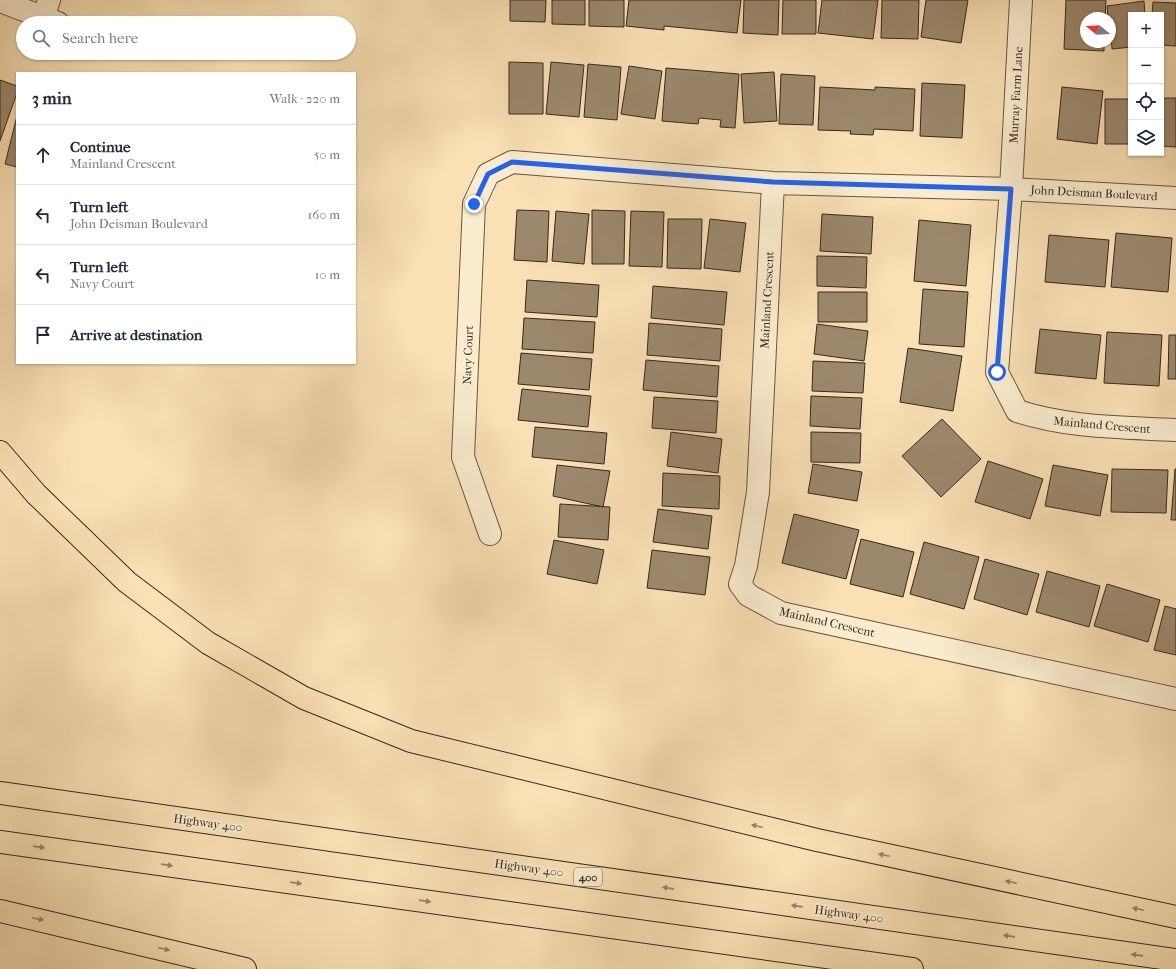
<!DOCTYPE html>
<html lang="en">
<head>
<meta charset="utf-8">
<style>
	:root { --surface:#fff; --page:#f2f2f3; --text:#1f2937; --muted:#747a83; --line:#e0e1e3 }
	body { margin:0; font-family:"IM FELL French Canon",serif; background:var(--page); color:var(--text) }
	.controls { position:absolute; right:12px; top:12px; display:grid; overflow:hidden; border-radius:0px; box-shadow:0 1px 3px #0004 }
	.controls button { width:36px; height:36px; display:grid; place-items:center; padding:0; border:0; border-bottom:1px solid var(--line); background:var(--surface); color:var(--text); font:20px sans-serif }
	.compass { position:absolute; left:1080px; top:12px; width:36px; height:36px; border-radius:50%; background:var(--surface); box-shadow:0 1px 3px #0004; rotate:288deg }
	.stop { position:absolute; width:12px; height:12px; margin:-9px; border:3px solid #2563eb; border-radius:50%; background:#fff }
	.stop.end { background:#2563eb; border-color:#fff; box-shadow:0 1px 4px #0008 }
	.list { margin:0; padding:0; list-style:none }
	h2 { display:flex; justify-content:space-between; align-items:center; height:52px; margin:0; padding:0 16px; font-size:17px }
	h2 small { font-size:13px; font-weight:400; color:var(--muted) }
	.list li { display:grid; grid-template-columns:26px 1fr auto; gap:12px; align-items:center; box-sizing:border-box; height:60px; padding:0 16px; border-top:1px solid var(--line) }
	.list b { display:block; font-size:15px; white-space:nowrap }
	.list p { margin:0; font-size:13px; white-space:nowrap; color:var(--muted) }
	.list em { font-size:13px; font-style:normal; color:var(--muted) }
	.icon { flex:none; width:22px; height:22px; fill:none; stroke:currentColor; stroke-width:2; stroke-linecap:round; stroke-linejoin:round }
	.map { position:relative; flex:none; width:1176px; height:969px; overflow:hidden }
	.search { position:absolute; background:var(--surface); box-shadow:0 1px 3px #0004; left:16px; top:16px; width:340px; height:44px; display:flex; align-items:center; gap:10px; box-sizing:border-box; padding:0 14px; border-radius:22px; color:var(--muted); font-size:15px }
	.panel { position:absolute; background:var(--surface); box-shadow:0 1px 3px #0004; left:16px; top:72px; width:340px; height:292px; border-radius:0px }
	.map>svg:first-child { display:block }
</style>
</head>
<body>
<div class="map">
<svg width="1176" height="969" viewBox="0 0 1176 969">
	<rect width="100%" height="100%" fill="#f9e1b5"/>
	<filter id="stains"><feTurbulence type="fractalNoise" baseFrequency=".005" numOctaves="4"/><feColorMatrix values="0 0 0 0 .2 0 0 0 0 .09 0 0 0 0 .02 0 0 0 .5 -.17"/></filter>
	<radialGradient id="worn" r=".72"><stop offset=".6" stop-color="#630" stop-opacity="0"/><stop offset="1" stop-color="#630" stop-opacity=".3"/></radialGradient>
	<path fill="#9c886d" stroke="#38281e" d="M510 0H546L545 22 510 21Z
		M552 0H585V25L552 24Z
		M589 0H624V27L589 26Z
		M629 0H741L737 33 664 26V30L626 26Z
		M744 0H779L778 35 743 33Z
		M783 0H816V34H782Z
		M822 0H878L873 39 818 33Z
		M882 0H919L918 39 881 38Z
		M926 0H968L961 43 921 37Z
		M1066 0H1106L1105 18H1086V42H1104V51L1064 49Z
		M1144 1 1145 15H1131V47L1112 49 1110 18H1108L1107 6Z
		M1153 2 1176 3V46L1161 45V15H1152Z
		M509 62 543 63V114H509Z
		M551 62 584 65 579 117 546 114Z
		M588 64 621 67 617 120 584 117Z
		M629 66 662 71 655 119 621 114Z
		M666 68 739 74 735 128 720 127 721 120 699 118 698 124 662 121Z
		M774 72 777 121 744 123 741 74Z
		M781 74 815 76 813 125 779 124Z
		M0 80 17 86V93L0 141Z
		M922 83 965 85 962 138 920 136Z
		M820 87 875 90V87L915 89 913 131 874 129 873 135 850 134 851 131 818 130Z
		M1062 87 1103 91 1097 144 1057 139Z
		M1161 98H1176V147L1161 146Z
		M1105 99H1131V144H1105Z
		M17 116V167L5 164Z
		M517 210 549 211 547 262 514 260Z
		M592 210 625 211 624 264H592Z
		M556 211 589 214 584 264 552 261Z
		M631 211 664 212 662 267 629 266Z
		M822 214 873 217 871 254 820 251Z
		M668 219H702L701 269 667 268Z
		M710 219 746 223 740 272 704 268Z
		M919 220 971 225 966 286 914 281Z
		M1116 233 1172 238 1168 292 1111 287Z
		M1049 235 1109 240 1105 287 1045 282Z
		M817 256 867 257 866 288 817 286Z
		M527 280 599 285 597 317 525 312Z
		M653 286 727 292 724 325 651 318Z
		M923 289 968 292 964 347 919 344Z
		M818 292H867V322H818Z
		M524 318 595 322 593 353 522 349Z
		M649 323 722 329 720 361 647 355Z
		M817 324 868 331 864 361 814 354Z
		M1040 329 1101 335 1096 379 1035 373Z
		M1107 332 1162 335 1159 386 1104 383Z
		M1169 335H1176V379H1168Z
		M908 348 962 356 953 411 900 402Z
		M521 353 592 359 589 390 518 384Z
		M646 360 719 366 717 397 643 390Z
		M813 361 865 363 863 393 812 391Z
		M522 389 591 396 588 427 518 420Z
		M811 396 862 398 860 429 810 426Z
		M654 397 718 401 716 433 652 428Z
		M942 419 981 459 941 497 902 456Z
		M535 427 607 433 604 464 532 457Z
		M671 432 722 439 718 473 667 466Z
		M811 432 861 433 860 463 811 462Z
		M988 461 1043 479 1030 519 975 502Z
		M813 464 862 472 857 501 808 493Z
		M557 465 610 471 603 507 553 496Z
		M1053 465 1108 475 1100 516 1045 506Z
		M1112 469 1168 470 1166 513 1111 512Z
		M1175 469H1176V520H1171Z
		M663 473 720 476 719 509 662 506Z
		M560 504 610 507 608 540 558 537Z
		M658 509 712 516 708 549 653 542Z
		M794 514 859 530 846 579 782 563Z
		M861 539 914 552 903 597 850 584Z
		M554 540 604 550 597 584 547 574Z
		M924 542 979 557 964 609 910 594Z
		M652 550 710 557 705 595 647 588Z
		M985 559 1039 574 1027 615 974 599Z
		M1047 571 1100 586 1089 627 1036 612Z
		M1107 584 1160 600 1148 642 1094 626Z
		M1165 606 1176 609V655L1154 650Z"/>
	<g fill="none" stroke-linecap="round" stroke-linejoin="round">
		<g stroke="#685644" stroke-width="24">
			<path id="street" d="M1021 0 1011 189 997 372 1017 411C1069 428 1122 427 1176 430
				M0 1 58 23
				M43 18 49 0
				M773 183 758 492 746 566 740 584 748 595 781 613 1176 699
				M490 534 463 457 474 204 488 174 512 162 773 183 1011 189 1176 198"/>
		</g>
		<g stroke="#38281e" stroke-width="24">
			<path id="highway" d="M0 452 36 494 127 582 208 643 304 698 411 741 817 840 1176 917
				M0 793 1176 960
				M0 842 912 969
				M0 911 245 969"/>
		</g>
		<use href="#street" stroke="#fbeccf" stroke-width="22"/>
		<use href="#highway" stroke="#f9e1b5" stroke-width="22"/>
	</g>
	<defs><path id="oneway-solid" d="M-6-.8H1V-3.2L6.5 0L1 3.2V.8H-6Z"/></defs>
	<g fill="#98846a">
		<use href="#oneway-solid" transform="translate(757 826) rotate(-166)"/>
		<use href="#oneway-solid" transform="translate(39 847) rotate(8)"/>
		<use href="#oneway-solid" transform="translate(884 855) rotate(-168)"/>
		<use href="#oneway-solid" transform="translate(167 865) rotate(8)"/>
		<use href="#oneway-solid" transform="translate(1011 882) rotate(-168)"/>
		<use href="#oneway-solid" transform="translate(296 883) rotate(8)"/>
		<use href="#oneway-solid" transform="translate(668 888) rotate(-172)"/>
		<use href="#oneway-solid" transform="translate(425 901) rotate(8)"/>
		<use href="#oneway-solid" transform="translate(797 906) rotate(-172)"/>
		<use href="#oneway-solid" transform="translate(1138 909) rotate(-168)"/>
		<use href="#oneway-solid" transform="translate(38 919) rotate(12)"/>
		<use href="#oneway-solid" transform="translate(1009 936) rotate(-172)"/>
		<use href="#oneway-solid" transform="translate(164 949) rotate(14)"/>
		<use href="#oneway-solid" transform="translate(1137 955) rotate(-172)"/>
	</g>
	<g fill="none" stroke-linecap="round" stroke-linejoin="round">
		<path stroke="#2563eb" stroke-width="5" d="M474 204 488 174 512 162 773 182 1011 189 997 372"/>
	</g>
	<g text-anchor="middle" stroke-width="4" stroke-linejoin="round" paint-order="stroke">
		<rect fill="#fbeccf" stroke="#726353" stroke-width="1" x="574" y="868" width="28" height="18" rx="3"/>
		<g font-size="11" font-weight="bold" fill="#38281e">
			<text x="588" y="881">400</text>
		</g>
		<g font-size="12" fill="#38281e" stroke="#fbeccf">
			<text transform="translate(1016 95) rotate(-87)" y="4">Murray Farm Lane</text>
			<text transform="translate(1094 193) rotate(3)" y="4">John Deisman Boulevard</text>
			<text transform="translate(767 300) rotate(-87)" y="4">Mainland Crescent</text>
			<text transform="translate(468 355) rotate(-88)" y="4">Navy Court</text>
			<text transform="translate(1102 425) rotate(5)" y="4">Mainland Crescent</text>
			<text transform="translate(827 622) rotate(13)" y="4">Mainland Crescent</text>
			<text transform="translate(208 823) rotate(8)" y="4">Highway 400</text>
			<text transform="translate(529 868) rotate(8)" y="4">Highway 400</text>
			<text transform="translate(849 914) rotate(8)" y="4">Highway 400</text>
		</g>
	</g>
	<rect width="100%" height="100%" filter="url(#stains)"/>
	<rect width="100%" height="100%" fill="url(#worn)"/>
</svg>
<div class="controls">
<button>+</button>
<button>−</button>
<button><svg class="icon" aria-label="locate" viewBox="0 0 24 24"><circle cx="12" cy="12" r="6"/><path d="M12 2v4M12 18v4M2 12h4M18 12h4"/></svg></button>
<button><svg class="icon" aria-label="layers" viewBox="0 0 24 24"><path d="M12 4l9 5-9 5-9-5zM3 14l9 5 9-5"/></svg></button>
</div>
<svg class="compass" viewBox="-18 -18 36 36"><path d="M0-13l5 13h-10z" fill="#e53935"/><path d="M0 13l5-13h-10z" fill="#747a83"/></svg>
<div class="stop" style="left:997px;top:372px"></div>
<div class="stop end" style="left:474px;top:204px"></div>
<div class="search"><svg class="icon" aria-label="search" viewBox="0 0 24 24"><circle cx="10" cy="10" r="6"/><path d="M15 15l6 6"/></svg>Search here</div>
<section class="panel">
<h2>3 min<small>Walk · 220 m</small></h2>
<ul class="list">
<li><svg class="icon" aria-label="ahead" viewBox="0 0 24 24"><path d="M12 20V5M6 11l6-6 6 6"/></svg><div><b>Continue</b><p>Mainland Crescent</p></div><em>50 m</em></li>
<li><svg class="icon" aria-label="left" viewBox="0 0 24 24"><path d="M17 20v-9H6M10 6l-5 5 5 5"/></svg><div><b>Turn left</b><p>John Deisman Boulevard</p></div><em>160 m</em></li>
<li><svg class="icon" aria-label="left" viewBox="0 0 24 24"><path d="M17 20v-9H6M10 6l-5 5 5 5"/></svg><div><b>Turn left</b><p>Navy Court</p></div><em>10 m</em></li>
<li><svg class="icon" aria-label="arrive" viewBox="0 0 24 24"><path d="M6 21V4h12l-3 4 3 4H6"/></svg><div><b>Arrive at destination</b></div></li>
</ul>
</section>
</div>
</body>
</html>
